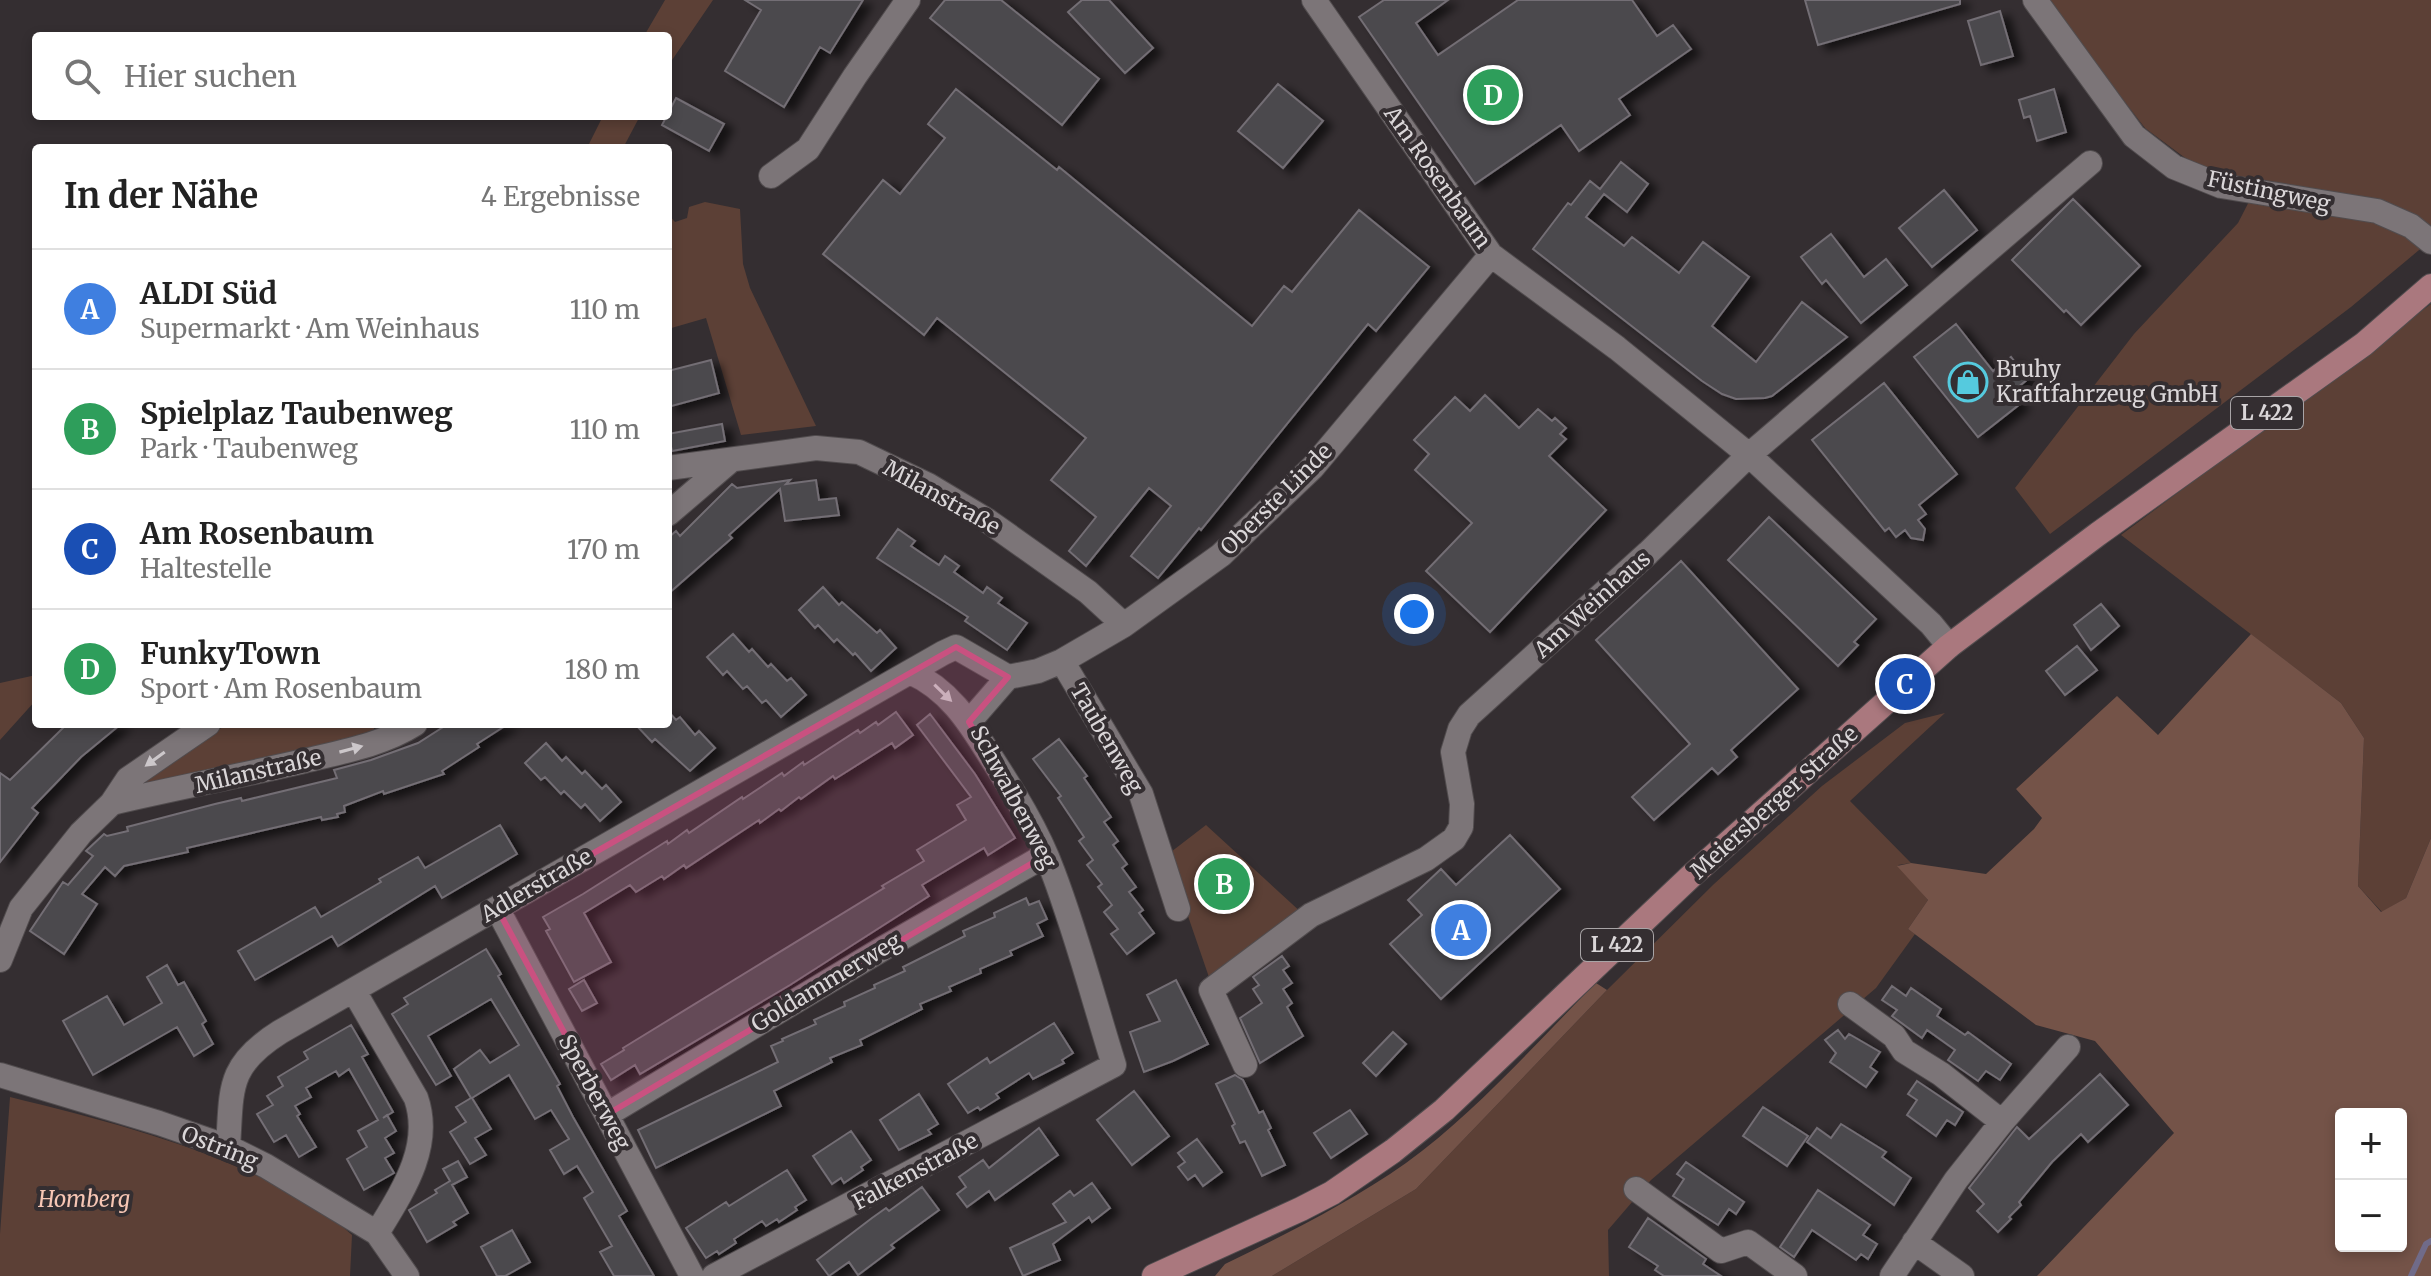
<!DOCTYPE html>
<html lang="de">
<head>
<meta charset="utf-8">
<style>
	:root { --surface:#fff; --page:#f6f6f6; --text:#222; --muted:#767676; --line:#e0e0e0; --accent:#7c3aed }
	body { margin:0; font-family:Merriweather,serif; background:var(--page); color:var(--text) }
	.controls { position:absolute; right:24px; bottom:24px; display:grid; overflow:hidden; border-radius:8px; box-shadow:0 4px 12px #0003 }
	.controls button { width:72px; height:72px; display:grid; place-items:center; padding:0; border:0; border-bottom:2px solid var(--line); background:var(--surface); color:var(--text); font:40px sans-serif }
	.you { position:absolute; left:1414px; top:614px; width:28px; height:28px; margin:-20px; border:6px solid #fff; border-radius:50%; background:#1a73e8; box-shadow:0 0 0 12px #1a73e833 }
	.badge { display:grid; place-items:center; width:52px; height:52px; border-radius:50%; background:var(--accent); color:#fff; font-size:26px; font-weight:700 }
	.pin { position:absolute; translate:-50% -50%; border:4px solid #fff; box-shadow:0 2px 8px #0006 }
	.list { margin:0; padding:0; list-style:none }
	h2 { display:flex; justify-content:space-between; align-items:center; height:104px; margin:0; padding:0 32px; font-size:34px }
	h2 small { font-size:26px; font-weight:400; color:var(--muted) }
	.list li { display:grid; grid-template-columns:52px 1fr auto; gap:24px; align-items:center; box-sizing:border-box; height:120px; padding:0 32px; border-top:2px solid var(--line) }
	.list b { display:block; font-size:30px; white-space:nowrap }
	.list p { margin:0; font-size:26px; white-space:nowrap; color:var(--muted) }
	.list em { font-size:26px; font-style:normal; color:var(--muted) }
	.icon { flex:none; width:44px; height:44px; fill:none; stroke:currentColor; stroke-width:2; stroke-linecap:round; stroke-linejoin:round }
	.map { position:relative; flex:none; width:2431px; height:1276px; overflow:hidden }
	.search { position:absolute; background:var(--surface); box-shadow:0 4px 12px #0003; left:32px; top:32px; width:640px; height:88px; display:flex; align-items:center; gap:20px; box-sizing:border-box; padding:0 28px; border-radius:8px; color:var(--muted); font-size:30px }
	.panel { position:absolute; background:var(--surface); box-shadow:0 4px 12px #0003; left:32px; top:144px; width:640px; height:584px; border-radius:8px }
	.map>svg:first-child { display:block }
</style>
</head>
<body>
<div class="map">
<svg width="2431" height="1276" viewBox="0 0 2431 1276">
	<defs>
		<filter id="shadow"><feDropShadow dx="9" dy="5" stdDeviation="4" flood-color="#0009"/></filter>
	</defs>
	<rect width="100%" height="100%" fill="#342e31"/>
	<path fill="#5c4036" d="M665 0H713L668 66V36H644Z
		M2046 0H2431V240L2351 307 2050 534 2015 488 2134 334 2238 223 2257 186 2196 166 2145 128Z
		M603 116H640L623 148H587Z
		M705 202 740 209 743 264 750 288 816 426 741 435 706 318 668 329V214L675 222 687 218 689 207Z
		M2431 304V838L2406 898 2382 912 2358 886 2364 738 2341 703 2121 535Z
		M36 675V700L0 740V683Z
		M1945 713 1850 801 1911 863 1898 865 1928 900 1908 929 1915 934 1876 988 1651 1180 1608 1230 1609 1276H1272L1416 1189 1607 990 1714 884 1822 786 1905 723Z
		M229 724H376L372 733 132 791 203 738Z
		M1206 825 1303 914 1211 983 1167 855Z
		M10 1097C107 1121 204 1145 292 1194 314 1207 334 1218 352 1235L350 1276H0V1234Z"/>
	<path fill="#745348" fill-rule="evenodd" d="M2251 634 2341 703 2364 738 2358 886 2381 912 2406 898 2431 838V1276H2037L2174 1133 2095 1041 2036 1025 1908 929 1928 900 1897 866 1911 863 1986 874 2034 829 2042 818 2016 789 2117 696 2158 735ZM2341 1114H2401V1246H2341Z
		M1596 983 1607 990 1416 1189 1272 1276H1215L1225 1264C1288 1233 1349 1203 1406 1163 1476 1112 1535 1044 1596 983Z"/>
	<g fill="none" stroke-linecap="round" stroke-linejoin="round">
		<path stroke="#706b89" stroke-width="6" d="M2411 1276 2426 1244 2431 1241"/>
	</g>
	<path fill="#4c484d" stroke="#736e74" stroke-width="2" filter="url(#shadow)" d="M745 0H863L830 53 820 47 784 107 725 71 761 10Z
		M945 0H1001L1099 79 1062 125 930 18Z
		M1082 0H1109L1153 48 1125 73 1068 12Z
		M1384 0H1448L1416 23 1438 55 1518 0H1632L1657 36 1673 25 1691 49 1619 99 1630 115 1579 151 1561 125 1475 184 1359 17Z
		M1805 0H1960V4L1818 45Z
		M2000 11 2013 56 1981 65 1968 21Z
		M1278 84 1323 121 1283 168 1238 131Z
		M956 89 1057 170 1059 167 1252 326 1284 286 1292 292 1359 210 1429 267 1376 331 1368 324 1201 530 1199 528 1158 578 1131 556 1171 506 1149 488 1086 566 1069 551 1096 517 1051 480 1086 438 937 318 924 335 823 254 883 180 900 194 945 138 928 124Z
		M2054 89 2066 132 2037 141 2030 116 2024 118 2019 100Z
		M676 98 724 124 709 151 662 125Z
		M1621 162 1648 184 1627 212 1604 194 1586 217 1624 246 1632 237 1679 273 1703 242 1749 277 1712 326 1756 362 1802 302 1847 337 1772 396 1765 398 1736 399 1722 394 1702 381 1533 249 1568 203 1571 205 1590 181 1600 189Z
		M1944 190 1977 230 1932 267 1899 228Z
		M2073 199 2140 266 2081 325 2066 310 2064 312 2012 260Z
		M1831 234 1864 277 1886 259 1907 285 1861 323 1826 280 1822 284 1801 257Z
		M1956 324 1993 371 2011 357 2028 379 2011 393 2020 404 1978 437 1914 357Z
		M711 360 719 393 668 407V371Z
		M1884 383 1957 474 1919 505 1926 514 1918 520 1925 529 1923 540 1911 538 1905 530 1896 537 1889 528 1885 531 1812 440Z
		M1485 395 1519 428 1538 409 1552 421 1555 418 1566 428 1560 434 1566 439 1549 456 1606 510 1490 632 1426 571 1472 523 1415 470 1429 454 1414 440 1455 397 1470 411Z
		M722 424 725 441 672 451 668 434Z
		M790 480 786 484 816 480 819 500 836 498 839 515 785 521 780 489 729 535 732 538 668 594V538L676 531 680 536 732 484 737 488Z
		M1769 517 1876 619 1854 642 1858 645 1838 666 1728 560Z
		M898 529 915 541 911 546 939 565 945 556 959 566 954 572 983 593 987 587 1002 598 998 603 1027 623 1007 650 965 621 968 617 877 558Z
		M1681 561 1798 689 1731 750 1737 757 1718 774 1712 768 1654 820 1632 797 1690 744 1596 640Z
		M823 587 839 605 842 602 877 633 880 630 896 648 871 671 855 653 853 655 837 639 834 642 818 625 815 628 799 610Z
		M2101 604 2119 626 2091 650 2074 625Z
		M733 634 749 652 752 649 768 667 771 664 787 681 791 678 806 695 781 717 766 700 762 703 747 686 743 689 727 671 723 675 707 657Z
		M2077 646 2097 670 2065 695 2046 671Z
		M668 711 676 720 680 717 695 735 699 731 715 748 690 771 655 739 652 742 635 724H668Z
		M896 712 913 735 895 748 892 743 835 779 833 776 801 799 799 797 781 811 779 809 760 823 759 820 686 868 684 865 664 879 662 876 636 892 630 885 584 913 611 962 574 982 546 931 550 929 543 917 583 894 667 841 668 844 687 830 689 833 742 797 743 799 782 773 784 776 803 762 804 765 858 730 860 733 876 722 878 725Z
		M930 714 975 774 1015 838 988 855 984 848 922 885 929 896 790 985 640 1074 635 1065 611 1080 601 1064 624 1050 623 1048 884 888 882 886 924 861 917 850 966 820 957 805 971 797 917 725Z
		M67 724H121L81 757 32 808 38 813 0 862V773L10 780Z
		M448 724H508L477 744 479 747 442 771 444 774 384 794 383 791 344 806 345 812 337 814 338 817 322 820 321 817 187 848 188 852 124 866 115 876 105 867 82 894 97 904 64 954 30 931 63 882 68 885 93 856 86 851 104 834 107 836 128 831 127 827 215 804 241 798 242 801 337 778 334 770 371 760 418 743Z
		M1059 739 1087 776 1084 778 1111 817 1104 822 1118 841 1113 845 1127 864 1122 868 1136 887 1129 892 1143 910 1139 913 1154 933 1127 954 1111 934 1118 929 1104 912 1112 905 1098 887 1102 884 1087 865 1093 860 1079 841 1084 837 1058 798 1061 796 1033 759Z
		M546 743 562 761 566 757 582 774 585 771 602 789 606 785 621 802 600 821 585 804 581 808 564 791 561 794 545 777 541 780 525 763Z
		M500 825 517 854 442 898 435 886 338 946 332 936 255 980 238 951 315 907 321 917 381 882 379 879 418 857 425 868Z
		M1510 835 1560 889 1441 999 1390 944 1422 915 1408 900 1441 869 1456 885Z
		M1026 898 1029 905 1039 901 1047 919 1037 924 1043 936 1010 951 1012 955 980 969 981 973 949 987 951 991 920 1004 922 1009 860 1040 862 1045 830 1058 832 1062 774 1091 781 1106 656 1168 638 1130 778 1062 771 1046 783 1041 782 1039 816 1024 814 1020 845 1006 844 1002 875 988 874 985 905 971 903 967 965 936 963 931 995 917 994 913Z
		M486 949 501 974 498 976 560 1084 557 1086 573 1117 627 1211 619 1216 654 1276H614L600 1252 612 1246 584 1198 593 1192 577 1166 564 1174 550 1150 569 1139 551 1110 535 1119 509 1075 472 1098 491 1129 475 1138 486 1155 470 1164 450 1132 466 1122 456 1107 471 1098 454 1069 480 1050 490 1063 519 1045 491 999 428 1036 451 1076 436 1085 392 1014 408 1004 404 998Z
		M1282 956 1289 966 1283 970 1292 983 1283 989 1292 1003 1287 1007 1303 1036 1260 1063 1240 1018 1262 1003 1253 989 1259 985 1253 977Z
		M167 965 178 985 184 982 206 1021 202 1024 213 1044 194 1056 177 1027 93 1075 63 1021 107 996 124 1025 162 1003 147 977Z
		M584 980 597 1003 582 1011 569 989Z
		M1176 980 1208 1044 1173 1061 1144 1072 1130 1032 1160 1021 1147 995Z
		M1892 986 1906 996 1911 988 1941 1009 1937 1016 1965 1035 1968 1032 2011 1064 2000 1080 1986 1071 1978 1081 1948 1060 1955 1050 1927 1030 1922 1038 1892 1016 1897 1010 1882 1000Z
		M1054 1023 1073 1053 1062 1060 1064 1063 1033 1079 1029 1073 996 1094 999 1098 980 1110 978 1107 968 1113 948 1084 987 1058 990 1063Z
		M351 1025 368 1054 362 1057 393 1112 383 1118 387 1115 396 1131 385 1138 394 1153 385 1158 394 1173 364 1190 347 1159 367 1147 358 1131 378 1120 349 1069 339 1076 336 1071 306 1088 311 1097 295 1106 300 1114 297 1116 316 1147 299 1157 286 1135 274 1142 257 1114 273 1105 267 1096 283 1086 278 1077 308 1059 304 1052Z
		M1838 1030 1845 1039 1849 1034 1880 1052 1870 1067 1877 1072 1866 1087 1830 1062 1836 1053 1825 1040Z
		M1393 1032 1406 1044 1376 1076 1363 1063Z
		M2100 1074 2128 1105 2088 1142 2081 1134 2052 1162 2019 1202 2021 1205 2009 1217 2011 1219 1998 1232 1977 1211 1984 1204 1969 1188 2017 1127 2029 1139Z
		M1235 1075 1243 1080 1259 1113 1263 1111 1271 1128 1268 1130 1285 1165 1262 1176 1245 1141 1240 1143 1232 1126 1235 1124 1216 1084Z
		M1917 1081 1963 1112 1955 1125 1947 1120 1936 1136 1907 1115 1917 1100 1908 1094Z
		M1134 1091 1169 1136 1132 1165 1097 1120Z
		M919 1094 938 1124 928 1130 931 1134 899 1150 880 1120Z
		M1763 1107 1808 1136 1787 1166 1743 1136Z
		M1350 1110 1367 1134 1331 1158 1314 1133Z
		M1841 1124 1886 1152 1882 1157 1911 1178 1894 1205 1807 1142 1817 1128 1831 1138Z
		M1039 1128 1058 1155 995 1200 989 1191 967 1207 957 1194 966 1187 959 1177 983 1160 989 1168Z
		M851 1131 871 1160 861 1167 863 1170 844 1183 841 1178 832 1184 813 1156Z
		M1197 1139 1222 1172 1203 1186 1195 1175 1188 1180 1178 1167 1185 1162 1178 1153Z
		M458 1161 467 1177 452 1185 468 1213 453 1222 456 1225 427 1242 409 1210 437 1193 435 1190 450 1181 443 1169Z
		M1686 1162 1744 1202 1736 1214 1729 1209 1718 1225 1673 1196 1684 1179 1677 1174Z
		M787 1170 806 1200 795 1207 797 1210 779 1222 777 1219 766 1226 762 1221 734 1239 736 1243 719 1254 717 1251 706 1258 686 1228 726 1202 729 1206Z
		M1092 1183 1110 1208 1092 1222 1089 1217 1053 1244 1060 1260 1023 1276 1010 1248 1066 1222 1053 1204 1070 1191 1074 1196Z
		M922 1187 939 1210 891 1245 894 1248 858 1275 849 1262 829 1276 817 1260 872 1218 886 1208 889 1211Z
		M1818 1190 1870 1225 1863 1235 1877 1244 1868 1259 1861 1254 1856 1260 1812 1230 1794 1257 1780 1247Z
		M1648 1218 1706 1259 1703 1264 1721 1276H1664L1655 1270 1658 1266 1629 1247Z
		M512 1230 530 1262 505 1276H497L481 1247Z"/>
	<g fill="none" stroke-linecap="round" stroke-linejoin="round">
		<g stroke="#514c4e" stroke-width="26">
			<path id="minor" d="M1314 0 1491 255 1617 348 1749 455 1931 624 1949 646
				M2035 0 2134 136 2174 167 2221 186 2377 211 2411 226 2431 242
				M771 176 808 149 855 76 908 0
				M668 468 816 448 859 452 928 485 988 521 1088 592 1124 625
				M668 514 730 461
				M1062 661 1141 794 1178 909
				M1008 677 1038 671 1062 661 1124 625 1221 555 1313 467 1491 255
				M969 722 1008 677
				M112 803C175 788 240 776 304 761 341 752 382 745 415 724
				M497 908 692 1276
				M0 960 21 908 81 833 112 803 128 779 208 724
				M354 991 416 1098C433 1147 402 1192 377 1233
				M1850 1004 1894 1036 1904 1051 1941 1074 2002 1122
				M1245 1065 1211 990 1311 915 1426 859 1454 839 1461 827 1462 804 1453 752 1460 729 1469 715 1648 553 1749 455 2090 163
				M0 1075 159 1123 228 1147 266 1166 377 1233 407 1276
				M608 1114 884 948 1046 855
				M228 1147C232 1089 226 1066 280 1032L943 653 956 647 1008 677
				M1636 1189 1721 1251 1748 1242 1795 1276
				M1914 1242 1962 1276
				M714 1276 1114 1065C1094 1001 1077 935 1053 872 1038 831 1013 791 989 754 968 720 948 689 910 672
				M1892 1276 1956 1180 2002 1122 2068 1047"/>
		</g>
		<g stroke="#514c4e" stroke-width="26">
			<path id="major" d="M1154 1276 1301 1209 1332 1193 1393 1151 1444 1110 1690 877 1949 646 2098 534 2364 344 2431 286"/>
		</g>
		<use href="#minor" stroke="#7c7578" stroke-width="24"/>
		<use href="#major" stroke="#aa787e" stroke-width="24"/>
	</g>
	<defs><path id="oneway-solid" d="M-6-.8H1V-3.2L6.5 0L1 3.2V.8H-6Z" transform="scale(2)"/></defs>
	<g fill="#ccc7ca">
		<use href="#oneway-solid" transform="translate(943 693) rotate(44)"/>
		<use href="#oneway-solid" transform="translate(351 749) rotate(-15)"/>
		<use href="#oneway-solid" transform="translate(155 759) rotate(144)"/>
	</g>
	<path fill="#c95180" fill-opacity="0.2" stroke="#c95180" stroke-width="6" stroke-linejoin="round" d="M956 647 1008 677 969 722 1046 855 608 1114 497 908Z"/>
	<defs>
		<g id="shop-ring" transform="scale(2)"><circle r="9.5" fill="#342e31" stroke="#55cade" stroke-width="1.5"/><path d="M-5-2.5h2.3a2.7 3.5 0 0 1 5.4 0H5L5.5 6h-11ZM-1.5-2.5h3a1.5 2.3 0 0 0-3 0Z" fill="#55cade"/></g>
	</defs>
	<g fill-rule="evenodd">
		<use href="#shop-ring" x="1968" y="382"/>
	</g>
	<g text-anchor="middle" stroke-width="8" stroke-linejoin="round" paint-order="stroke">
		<g fill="#342e31" stroke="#a8a4a6" stroke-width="2">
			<rect x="2231" y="397" width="72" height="32" rx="6"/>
			<rect x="1581" y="929" width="72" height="32" rx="6"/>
		</g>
		<g font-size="20" font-weight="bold" fill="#dad6d8">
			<text x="2267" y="420">L 422</text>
			<text x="1617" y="952">L 422</text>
		</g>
		<g font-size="22" fill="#dad6d8" stroke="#342e31">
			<text transform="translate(1438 177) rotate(55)" y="8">Am Rosenbaum</text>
			<text transform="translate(2269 191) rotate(12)" y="8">Füstingweg</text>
			<text transform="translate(942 497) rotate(29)" y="8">Milanstraße</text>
			<text transform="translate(1276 499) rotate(-45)" y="8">Oberste Linde</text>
			<text transform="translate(1592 604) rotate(-42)" y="8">Am Weinhaus</text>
			<text transform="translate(1107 738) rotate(60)" y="8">Taubenweg</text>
			<text transform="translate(258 771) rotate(-13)" y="8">Milanstraße</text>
			<text transform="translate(1014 797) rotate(62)" y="8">Schwalbenweg</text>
			<text transform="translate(1774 802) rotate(-42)" y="8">Meiersberger Straße</text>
			<text transform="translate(536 885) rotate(-30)" y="8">Adlerstraße</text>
			<text transform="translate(826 982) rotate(-31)" y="8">Goldammerweg</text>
			<text transform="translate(595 1092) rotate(62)" y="8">Sperberweg</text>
			<text transform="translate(220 1147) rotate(22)" y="8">Ostring</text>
			<text transform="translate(915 1171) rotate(-28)" y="8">Falkenstraße</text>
		</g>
		<g font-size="22" fill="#dad6d8" stroke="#342e31" text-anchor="start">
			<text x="1996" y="377">Bruhy<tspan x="1996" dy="25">Kraftfahrzeug GmbH</tspan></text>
		</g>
		<g font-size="22" font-style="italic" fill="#f7c6b4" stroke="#342e31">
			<text x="84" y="1207">Homberg</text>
		</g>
	</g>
</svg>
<div class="controls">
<button>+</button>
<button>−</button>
</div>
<div class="you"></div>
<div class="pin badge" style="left:1461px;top:930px;background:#3f7fe0">A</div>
<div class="pin badge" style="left:1224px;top:884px;background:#2e9e5b">B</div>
<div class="pin badge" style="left:1905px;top:684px;background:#1a4fb4">C</div>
<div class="pin badge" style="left:1493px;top:95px;background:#2e9e5b">D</div>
<div class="search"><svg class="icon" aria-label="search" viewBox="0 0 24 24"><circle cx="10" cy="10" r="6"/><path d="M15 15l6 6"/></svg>Hier suchen</div>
<section class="panel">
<h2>In der Nähe<small>4 Ergebnisse</small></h2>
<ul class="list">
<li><span class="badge" style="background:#3f7fe0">A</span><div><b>ALDI Süd</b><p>Supermarkt · Am Weinhaus</p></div><em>110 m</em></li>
<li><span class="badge" style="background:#2e9e5b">B</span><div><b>Spielplaz Taubenweg</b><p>Park · Taubenweg</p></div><em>110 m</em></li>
<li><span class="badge" style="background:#1a4fb4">C</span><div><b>Am Rosenbaum</b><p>Haltestelle</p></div><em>170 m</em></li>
<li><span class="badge" style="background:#2e9e5b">D</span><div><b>FunkyTown</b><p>Sport · Am Rosenbaum</p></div><em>180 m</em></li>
</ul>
</section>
</div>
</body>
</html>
